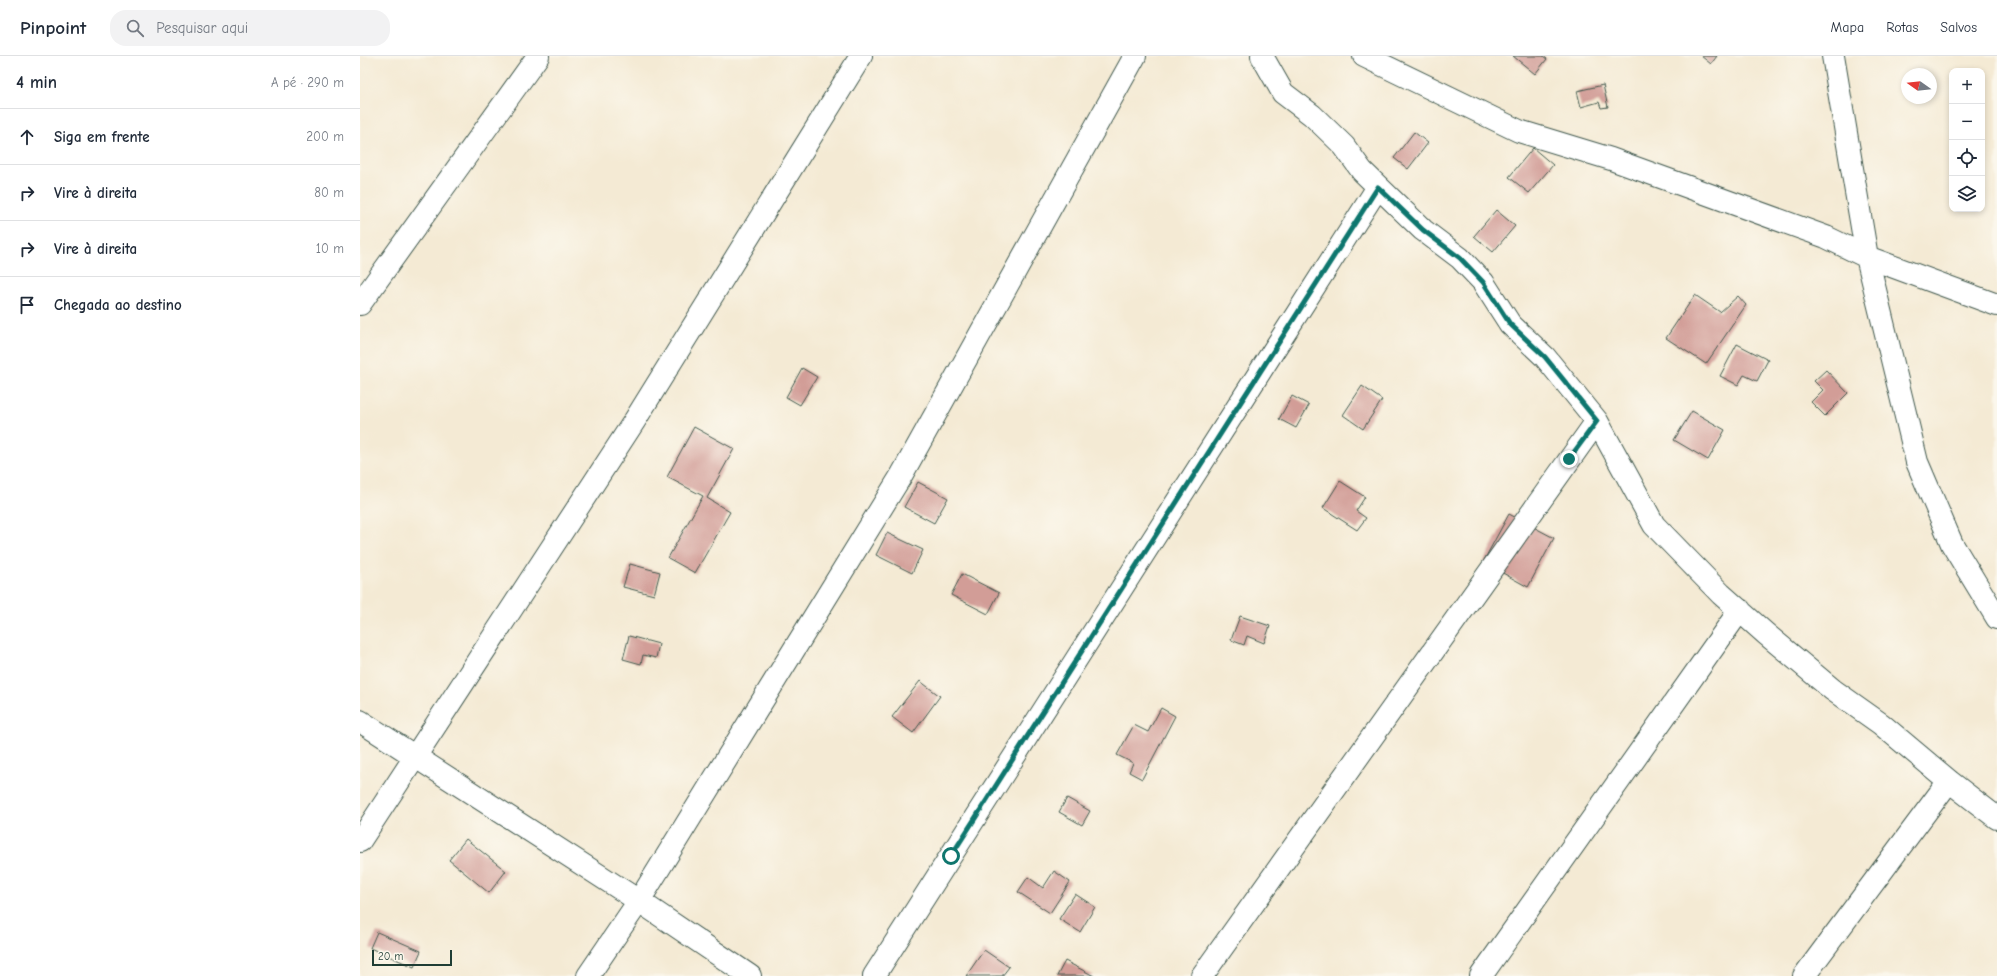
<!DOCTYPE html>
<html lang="pt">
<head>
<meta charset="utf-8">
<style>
	:root { --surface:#fff; --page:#f2f2f3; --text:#1f2937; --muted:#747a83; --line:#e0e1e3 }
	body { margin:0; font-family:"Comic Neue",sans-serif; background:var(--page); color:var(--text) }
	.controls { position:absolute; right:12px; top:12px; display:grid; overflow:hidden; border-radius:8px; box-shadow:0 2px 6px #0003 }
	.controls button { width:36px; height:36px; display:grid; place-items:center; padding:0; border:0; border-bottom:1px solid var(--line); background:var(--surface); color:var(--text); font:20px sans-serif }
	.compass { position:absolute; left:1541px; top:12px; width:36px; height:36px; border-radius:50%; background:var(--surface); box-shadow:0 2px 6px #0003; rotate:285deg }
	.scale { position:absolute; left:12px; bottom:10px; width:80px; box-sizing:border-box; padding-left:4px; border:2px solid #1f3d34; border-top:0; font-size:11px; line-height:14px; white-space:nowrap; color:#1f3d34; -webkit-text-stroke:3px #fbf7ec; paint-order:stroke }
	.stop { position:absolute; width:12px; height:12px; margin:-9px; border:3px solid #0f766e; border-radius:50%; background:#fff }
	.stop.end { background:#0f766e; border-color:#fff; box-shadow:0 1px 4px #0008 }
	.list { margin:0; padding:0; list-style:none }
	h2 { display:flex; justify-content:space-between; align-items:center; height:52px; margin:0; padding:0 16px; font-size:17px }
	h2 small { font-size:13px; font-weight:400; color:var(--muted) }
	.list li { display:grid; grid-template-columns:26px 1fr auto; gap:12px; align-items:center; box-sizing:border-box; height:56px; padding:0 16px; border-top:1px solid var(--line) }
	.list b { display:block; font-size:15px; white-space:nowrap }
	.list em { font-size:13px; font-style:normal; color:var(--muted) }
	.icon { flex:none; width:22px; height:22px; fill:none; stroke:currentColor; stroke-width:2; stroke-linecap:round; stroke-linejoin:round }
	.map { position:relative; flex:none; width:1637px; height:920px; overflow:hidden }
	header { display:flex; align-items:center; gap:24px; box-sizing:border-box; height:56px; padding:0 20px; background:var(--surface); border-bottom:1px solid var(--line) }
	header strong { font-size:19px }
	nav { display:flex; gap:22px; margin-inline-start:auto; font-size:14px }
	.search { width:280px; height:36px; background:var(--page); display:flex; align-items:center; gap:10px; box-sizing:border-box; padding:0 14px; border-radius:16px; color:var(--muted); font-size:15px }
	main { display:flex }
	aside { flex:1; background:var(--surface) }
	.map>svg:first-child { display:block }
</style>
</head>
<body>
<header>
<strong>Pinpoint</strong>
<div class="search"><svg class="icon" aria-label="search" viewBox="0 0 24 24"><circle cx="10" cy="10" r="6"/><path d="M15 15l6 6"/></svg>Pesquisar aqui</div>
<nav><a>Mapa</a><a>Rotas</a><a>Salvos</a></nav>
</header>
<main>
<aside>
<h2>4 min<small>A pé · 290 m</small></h2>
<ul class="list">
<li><svg class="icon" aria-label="ahead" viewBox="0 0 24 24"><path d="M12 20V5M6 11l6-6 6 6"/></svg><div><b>Siga em frente</b></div><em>200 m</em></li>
<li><svg class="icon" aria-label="right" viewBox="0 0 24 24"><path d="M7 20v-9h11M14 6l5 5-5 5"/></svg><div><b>Vire à direita</b></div><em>80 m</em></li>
<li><svg class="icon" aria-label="right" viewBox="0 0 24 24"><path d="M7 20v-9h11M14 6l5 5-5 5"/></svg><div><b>Vire à direita</b></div><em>10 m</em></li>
<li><svg class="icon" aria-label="arrive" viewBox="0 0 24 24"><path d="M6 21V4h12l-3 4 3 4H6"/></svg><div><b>Chegada ao destino</b></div></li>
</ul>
</aside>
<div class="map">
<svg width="1637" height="920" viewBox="0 0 1637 920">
	<rect width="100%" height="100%" fill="#fbf7ec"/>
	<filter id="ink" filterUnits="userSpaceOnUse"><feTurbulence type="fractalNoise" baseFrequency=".025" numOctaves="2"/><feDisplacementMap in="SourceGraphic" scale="8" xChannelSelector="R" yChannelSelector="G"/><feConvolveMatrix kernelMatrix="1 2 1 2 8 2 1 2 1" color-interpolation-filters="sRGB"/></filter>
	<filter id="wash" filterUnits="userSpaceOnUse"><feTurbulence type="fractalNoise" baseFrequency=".012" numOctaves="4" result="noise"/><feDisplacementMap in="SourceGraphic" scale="16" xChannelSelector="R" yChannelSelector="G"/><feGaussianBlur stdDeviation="0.9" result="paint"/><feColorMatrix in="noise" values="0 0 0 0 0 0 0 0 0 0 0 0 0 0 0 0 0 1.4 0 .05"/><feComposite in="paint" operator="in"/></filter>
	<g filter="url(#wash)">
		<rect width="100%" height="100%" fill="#f4ead4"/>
		<g id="blocks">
			<path fill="#d29d97" d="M1153 0H1183L1187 3 1175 18Z
				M1341 0H1357L1351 8Z
				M1243 29 1248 51 1241 52 1239 46 1221 51 1217 35Z
				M1054 76 1068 87 1048 113 1034 102Z
				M1173 92 1193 109 1169 137 1149 121Z
				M1136 154 1155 170 1133 196 1114 180Z
				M1335 239 1360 256 1378 240 1386 249 1346 308 1306 282Z
				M1377 288 1408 304 1397 325 1384 319 1378 329 1360 320Z
				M442 312 457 321 440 349 426 341Z
				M1466 314 1488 337 1465 360 1451 346 1463 334 1454 325Z
				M1002 330 1022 344 1003 373 983 359Z
				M932 340 949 349 936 372 919 363Z
				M1332 355 1365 374 1348 404 1314 384Z
				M334 371 374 393 347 442 370 456 335 517 308 502 343 440 307 421Z
				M980 425 1005 441 996 455 1006 462 997 474 963 452Z
				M558 426 588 442 574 467 544 451Z
				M1149 458 1194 482 1168 531 1123 506Z
				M527 477 563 494 552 517 516 499Z
				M270 508 300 516 294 539 263 531Z
				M602 518 639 537 628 558 591 539Z
				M880 560 910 570 904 587 887 580 884 589 871 584Z
				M269 580 299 588 296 602 283 599 281 608 263 603Z
				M560 625 580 640 553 677 532 661Z
				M801 652 815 660 782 723 769 716 773 707 757 699 774 669 788 676Z
				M707 742 730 755 722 769 699 756Z
				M106 783 146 815 129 837 89 804Z
				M694 815 710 826 690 857 658 836 668 821 683 832Z
				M715 838 735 851 720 876 699 863Z
				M17 876 61 895 54 911 10 892Z
				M624 894 649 911 642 920H606Z
				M705 905 734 920H697Z"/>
		</g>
	</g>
	<g filter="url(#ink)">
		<use href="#blocks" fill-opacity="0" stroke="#3f574c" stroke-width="1"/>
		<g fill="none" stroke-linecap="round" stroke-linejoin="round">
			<g stroke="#3f574c" stroke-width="24">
				<path id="minor" d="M902 0 923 37 952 59 984 90 1002 115 1063 174 1100 202 1123 226 1150 268 1185 301 1237 365 1294 469 1361 538 1406 578 1473 634 1521 668 1589 725 1637 762
					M1004 0 1159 75 1251 103 1466 181 1507 201 1637 249
					M1473 0 1507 201 1557 406 1592 488 1637 562
					M0 248 178 0
					M0 665 279 845 390 920
					M0 785 275 364 501 0
					M228 920 279 845 541 420 775 0
					M514 920 1018 131
					M842 920 1237 365
					M1121 920 1380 554
					M1444 920 1589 725"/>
			</g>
			<use href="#minor" stroke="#fff" stroke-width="22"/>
		</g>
	</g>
	<g fill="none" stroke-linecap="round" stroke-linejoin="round" filter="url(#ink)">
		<path stroke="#0f766e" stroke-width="5" d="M591 800 1018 131 1063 174 1100 202 1123 226 1150 268 1185 301 1237 365 1209 403"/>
	</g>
</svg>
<div class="controls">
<button>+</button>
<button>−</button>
<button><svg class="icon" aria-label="locate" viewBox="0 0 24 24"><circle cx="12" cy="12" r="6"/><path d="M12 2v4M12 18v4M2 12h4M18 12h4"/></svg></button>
<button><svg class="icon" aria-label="layers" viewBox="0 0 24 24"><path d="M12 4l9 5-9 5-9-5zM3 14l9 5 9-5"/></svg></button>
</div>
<svg class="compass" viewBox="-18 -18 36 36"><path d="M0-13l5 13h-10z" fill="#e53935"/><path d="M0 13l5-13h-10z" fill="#747a83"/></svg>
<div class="scale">20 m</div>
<div class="stop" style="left:591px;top:800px"></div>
<div class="stop end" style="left:1209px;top:403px"></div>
</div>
</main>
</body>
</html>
